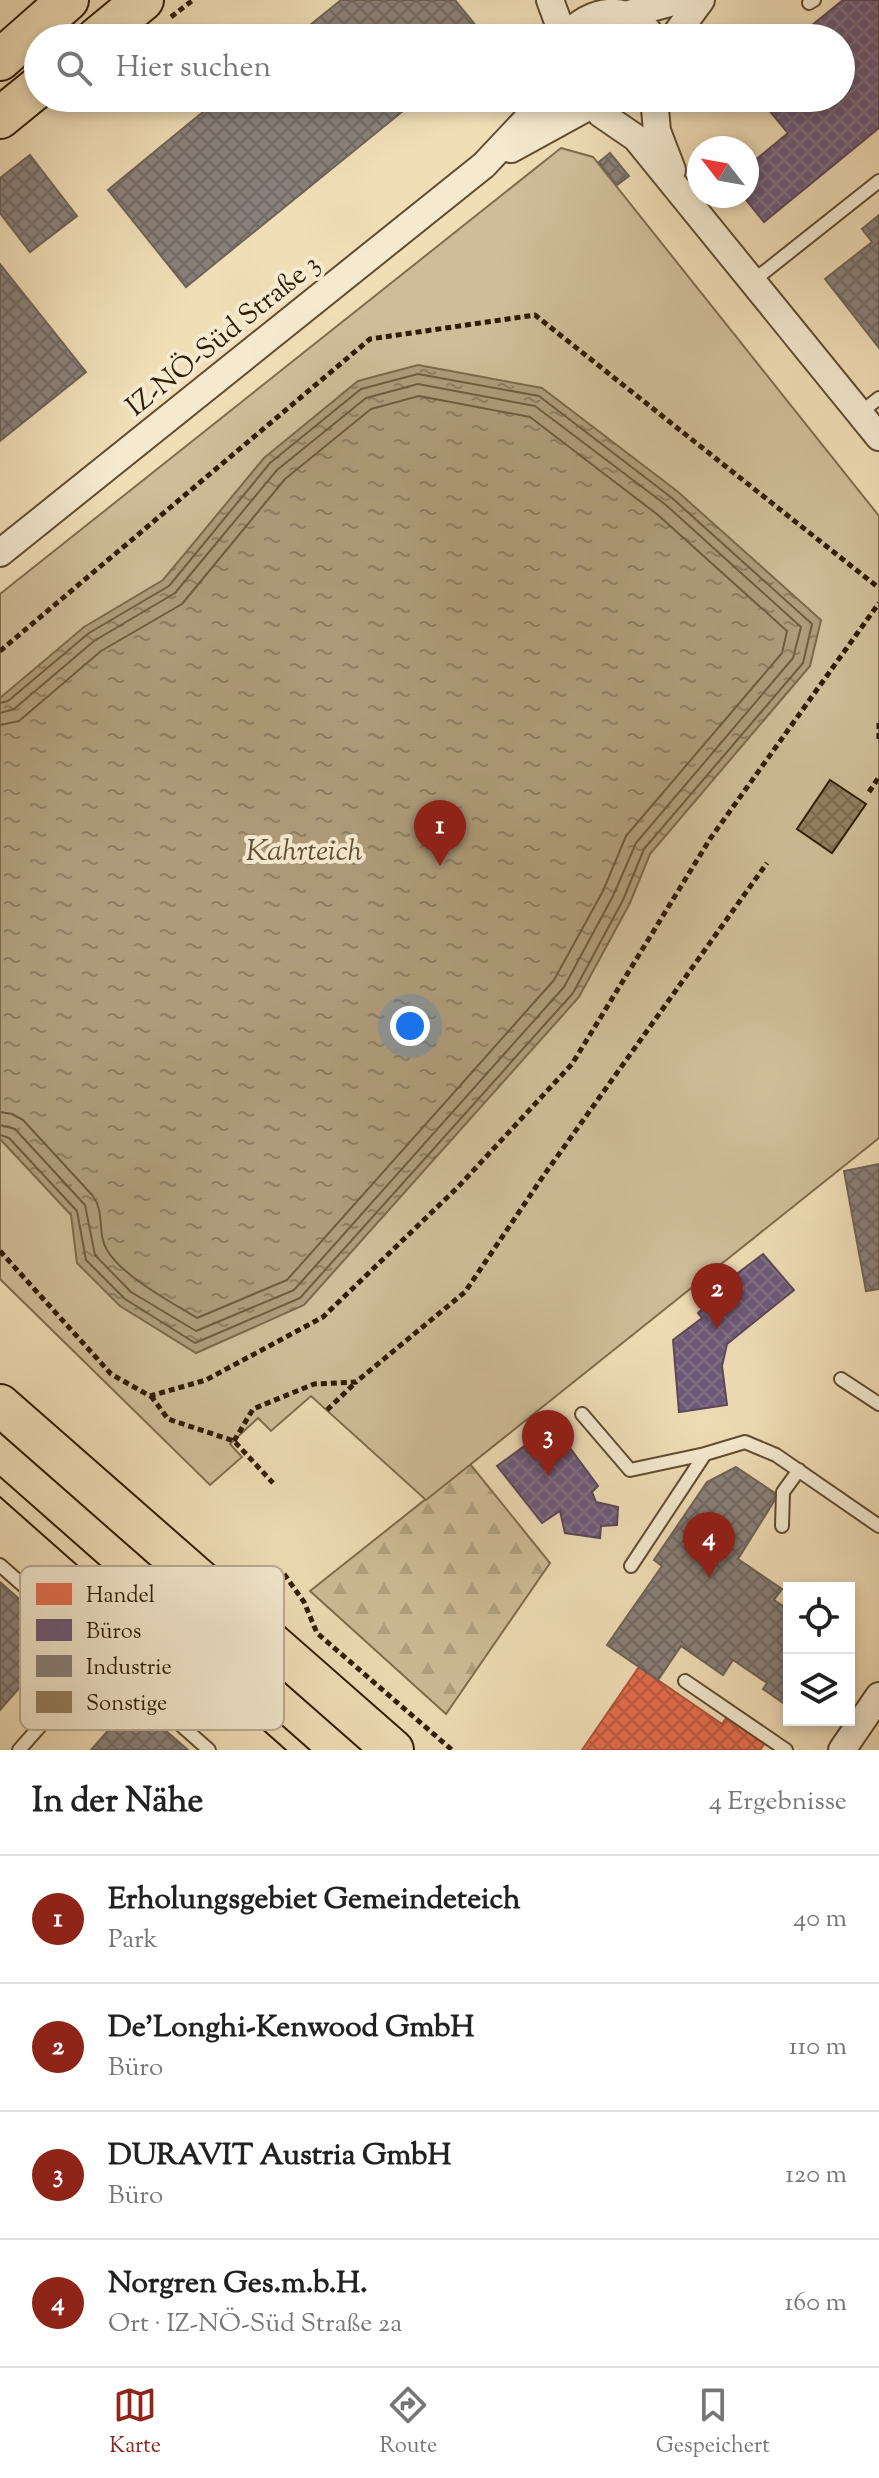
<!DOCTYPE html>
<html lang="de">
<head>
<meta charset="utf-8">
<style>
	:root { --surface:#fff; --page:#f2f2f2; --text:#222; --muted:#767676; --line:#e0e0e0; --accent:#8f2418 }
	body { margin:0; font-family:"Sorts Mill Goudy",serif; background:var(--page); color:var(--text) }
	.controls { position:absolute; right:24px; bottom:24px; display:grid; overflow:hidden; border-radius:0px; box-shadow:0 4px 12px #0003 }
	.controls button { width:72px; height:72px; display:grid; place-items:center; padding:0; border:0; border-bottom:2px solid var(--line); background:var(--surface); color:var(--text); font:40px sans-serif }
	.compass { position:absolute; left:687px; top:136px; width:72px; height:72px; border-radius:50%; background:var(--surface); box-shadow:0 4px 12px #0003; rotate:301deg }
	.you { position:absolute; left:410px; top:1026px; width:28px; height:28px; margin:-20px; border:6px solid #fff; border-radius:50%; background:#1a73e8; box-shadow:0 0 0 12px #1a73e833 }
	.badge { display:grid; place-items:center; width:52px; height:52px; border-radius:50%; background:var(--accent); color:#fff; font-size:26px; font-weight:700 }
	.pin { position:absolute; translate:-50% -66px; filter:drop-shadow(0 2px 4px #0008) }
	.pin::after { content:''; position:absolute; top:42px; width:28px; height:24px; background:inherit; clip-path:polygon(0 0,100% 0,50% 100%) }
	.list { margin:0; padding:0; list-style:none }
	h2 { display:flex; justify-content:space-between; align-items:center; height:104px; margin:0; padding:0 32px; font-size:34px }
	h2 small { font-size:26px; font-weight:400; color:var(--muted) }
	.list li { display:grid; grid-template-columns:52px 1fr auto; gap:24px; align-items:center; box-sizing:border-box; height:128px; padding:0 32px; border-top:2px solid var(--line) }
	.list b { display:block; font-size:30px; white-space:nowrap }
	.list p { margin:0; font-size:26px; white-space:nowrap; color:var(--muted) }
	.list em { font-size:26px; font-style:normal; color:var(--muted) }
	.icon { flex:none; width:44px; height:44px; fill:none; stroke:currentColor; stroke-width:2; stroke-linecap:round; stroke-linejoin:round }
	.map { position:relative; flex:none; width:879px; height:1750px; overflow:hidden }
	.search { position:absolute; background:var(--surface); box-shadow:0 4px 12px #0003; left:24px; right:24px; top:24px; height:88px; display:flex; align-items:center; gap:20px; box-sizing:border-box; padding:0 28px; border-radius:44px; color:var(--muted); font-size:30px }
	.sheet { height:616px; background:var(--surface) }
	nav { display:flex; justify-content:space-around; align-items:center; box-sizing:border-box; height:112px; border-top:2px solid var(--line); background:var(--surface); font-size:22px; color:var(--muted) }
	nav a { display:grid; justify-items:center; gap:4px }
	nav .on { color:var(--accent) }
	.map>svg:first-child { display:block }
</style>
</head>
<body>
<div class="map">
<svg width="879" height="1750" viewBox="0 0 879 1750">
	<defs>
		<pattern id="forest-firs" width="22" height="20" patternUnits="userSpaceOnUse" patternTransform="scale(2)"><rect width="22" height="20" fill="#cfbd99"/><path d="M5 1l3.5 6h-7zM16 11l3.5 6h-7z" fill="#b2a282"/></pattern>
		<pattern id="water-ripples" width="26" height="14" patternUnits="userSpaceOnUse" patternTransform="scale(2)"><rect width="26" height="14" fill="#af9c7a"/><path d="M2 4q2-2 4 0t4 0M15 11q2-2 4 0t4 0" fill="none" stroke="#8f7e62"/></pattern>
		<pattern id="shops-cross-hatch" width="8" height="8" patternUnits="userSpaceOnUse" patternTransform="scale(2)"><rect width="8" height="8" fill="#e76f51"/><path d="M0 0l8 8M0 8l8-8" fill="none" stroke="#bc5a41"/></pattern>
		<pattern id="offices-cross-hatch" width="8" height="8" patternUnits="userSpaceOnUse" patternTransform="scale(2)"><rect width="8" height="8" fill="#6d597a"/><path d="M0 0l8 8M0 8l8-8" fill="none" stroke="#827288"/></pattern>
		<pattern id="industry-cross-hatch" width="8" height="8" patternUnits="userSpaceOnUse" patternTransform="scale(2)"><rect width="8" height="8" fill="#8a817c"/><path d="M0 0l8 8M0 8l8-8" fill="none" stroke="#716963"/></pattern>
		<pattern id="building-cross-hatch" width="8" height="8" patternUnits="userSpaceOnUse" patternTransform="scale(2)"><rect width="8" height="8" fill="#948161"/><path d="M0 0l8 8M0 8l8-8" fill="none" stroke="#79694e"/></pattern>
	</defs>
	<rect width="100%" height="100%" fill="#f0deb7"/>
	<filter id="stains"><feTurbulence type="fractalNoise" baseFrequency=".0025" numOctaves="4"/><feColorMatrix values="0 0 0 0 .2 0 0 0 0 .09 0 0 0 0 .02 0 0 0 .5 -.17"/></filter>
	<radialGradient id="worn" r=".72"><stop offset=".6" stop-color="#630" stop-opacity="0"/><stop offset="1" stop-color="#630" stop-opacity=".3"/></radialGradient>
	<path fill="url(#forest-firs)" stroke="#806c4e" stroke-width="2" d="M470 1464 550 1563 446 1714 310 1591Z"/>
	<path fill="#cfbd99" stroke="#806c4e" stroke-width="2" d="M561 148 593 157 879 516V1138L426 1500 311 1396 271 1431 258 1418 230 1444 242 1457 210 1485 0 1279V594Z"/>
	<path fill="url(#water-ripples)" stroke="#7c694b" stroke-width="2" d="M418 365 542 388 677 491 821 620 810 666 650 854 630 903 579 997 304 1305 196 1353 120 1306 77 1263 71 1215 0 1139V698L84 627 163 580 264 458 358 381Z"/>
	<path fill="url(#shops-cross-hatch)" stroke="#b0563a" stroke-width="2" d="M639 1667 722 1724 727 1717 765 1743 760 1750H582Z"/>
	<path fill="url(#offices-cross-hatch)" stroke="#5b4757" stroke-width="2" d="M843 0H879V128L764 222 743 196H747V167L788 133 759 98H841V38H796Z
		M763 1254 794 1290 727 1344 722 1366 727 1405 679 1412 673 1340 702 1318 698 1313 709 1303 705 1298Z
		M553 1425 598 1486 592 1492 596 1502 618 1507 617 1525 601 1526 600 1538 565 1533 560 1511 542 1523 497 1466Z"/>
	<path fill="url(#industry-cross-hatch)" stroke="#6f6358" stroke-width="2" d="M341 0H455L486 38H294Z
		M220 98H419L186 287 108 190Z
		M610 153 629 176 617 185 599 162Z
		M30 155 77 216 30 252 0 213V178Z
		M879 215V348L825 279 872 242 862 229Z
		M0 264 86 372 0 441Z
		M879 1164V1289L866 1291 844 1171Z
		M736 1467 778 1495 738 1559 782 1589 774 1600 789 1610V1707L763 1689 767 1683 733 1660 723 1675 681 1646 658 1680 607 1645 662 1566 654 1560 707 1482Z
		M0 1582 63 1638 0 1710Z
		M133 1702 188 1750H91Z"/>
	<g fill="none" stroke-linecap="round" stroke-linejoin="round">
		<path stroke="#705c3f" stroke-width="2" d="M0 703 8 701 89 633 169 586 270 463 361 389 418 374 539 396 672 498 812 624 803 663 644 849 623 900 573 993 300 1298 195 1343 125 1299 86 1260 77 1211 9 1138 0 1135
			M0 713 14 709 94 641 175 593 277 470 366 398 418 384 535 406 666 505 801 627 793 658 636 843 613 896 564 987 294 1290 196 1331 131 1292 95 1255 85 1205 15 1129 0 1125
			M0 725 19 721 101 651 182 604 285 479 371 409 419 396 530 417 658 515 787 631 782 653 626 836 603 891 554 980 287 1280 197 1318C171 1302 122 1276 107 1250 97 1234 105 1212 93 1196L23 1120 12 1114 0 1112"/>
	</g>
	<path fill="url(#building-cross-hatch)" stroke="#301c04" stroke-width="2" d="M830 780 866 804 832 853 797 829Z"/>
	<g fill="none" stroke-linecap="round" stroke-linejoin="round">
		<g stroke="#604c31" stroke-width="16">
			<path id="service" d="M809 3 814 0
				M753 281 879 181
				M860 413 879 398
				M841 1379 879 1404
				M582 1414 630 1470 705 1454
				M782 1526 783 1492 799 1470
				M0 1565 209 1750
				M631 1566 705 1454 745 1442 776 1455 879 1526
				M685 1681 786 1750
				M19 1750 102 1656"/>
		</g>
		<g stroke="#604c31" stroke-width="30">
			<path id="minor" d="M550 0 564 38
				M625 15 681 0
				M565 38C590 8 629 1 653 38
				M673 38 701 0
				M654 98 657 131 672 170
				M601 114 636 138 879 437
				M511 149 584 109
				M0 553 484 165 547 98
				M842 1750 879 1696"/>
		</g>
		<g stroke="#301c04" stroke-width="44">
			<path id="primary" d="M97 38 143 0
				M0 60 68 0
				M0 118 38 87
				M0 1405 393 1750"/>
		</g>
		<path stroke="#301c04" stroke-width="5" stroke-dasharray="6 4" stroke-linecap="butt" d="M171 17 193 0
			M0 651 370 339 535 315 879 588
			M879 723V742
			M869 792 879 777
			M0 1251 111 1374 150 1396 206 1380 323 1317 458 1187 572 1064 710 839 879 603
			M151 1396 168 1419 234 1441 273 1483
			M327 1410 355 1383
			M234 1441 253 1409 314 1384 356 1382 465 1292 544 1175 767 863
			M284 1574 304 1602 317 1633 452 1750"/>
		<use href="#service" stroke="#f5ead0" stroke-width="12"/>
		<use href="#minor" stroke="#f5ead0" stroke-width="26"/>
		<use href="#primary" stroke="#f0deb7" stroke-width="40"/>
		<path stroke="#301c04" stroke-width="2" d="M0 1477 310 1750
			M0 1497 286 1750"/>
	</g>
	<g text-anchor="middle" stroke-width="8" stroke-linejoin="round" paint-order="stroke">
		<g font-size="28" fill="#301c04" stroke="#f5ead0">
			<text transform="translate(222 334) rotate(-39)" y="10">IZ-NÖ-Süd Straße 3</text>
		</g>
		<g font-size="30" font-style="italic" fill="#634f33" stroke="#f5ead0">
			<text x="304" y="860">Kahrteich</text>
		</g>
	</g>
	<rect x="20" y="1566" width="264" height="164" rx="12" fill="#f5ead0" stroke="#baac93" stroke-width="2"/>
	<rect x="36" y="1583" width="36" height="22" fill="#e76f51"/>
	<rect x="36" y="1619" width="36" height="22" fill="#6d597a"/>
	<rect x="36" y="1655" width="36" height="22" fill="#8a817c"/>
	<rect x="36" y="1691" width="36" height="22" fill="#948161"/>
	<g font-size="22" fill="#301c04">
		<text x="86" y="1602">Handel</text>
		<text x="86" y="1638">Büros</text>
		<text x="86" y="1674">Industrie</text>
		<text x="86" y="1710">Sonstige</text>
	</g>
	<rect width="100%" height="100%" filter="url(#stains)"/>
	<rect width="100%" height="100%" fill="url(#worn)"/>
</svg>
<div class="controls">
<button><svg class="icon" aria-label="locate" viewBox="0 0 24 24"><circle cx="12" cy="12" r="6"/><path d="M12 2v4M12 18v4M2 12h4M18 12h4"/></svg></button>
<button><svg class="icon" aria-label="layers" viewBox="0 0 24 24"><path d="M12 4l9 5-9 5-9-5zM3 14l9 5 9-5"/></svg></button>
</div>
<svg class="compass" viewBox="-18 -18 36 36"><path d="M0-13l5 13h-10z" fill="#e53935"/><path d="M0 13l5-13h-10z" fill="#767676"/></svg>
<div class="you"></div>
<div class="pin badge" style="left:440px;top:866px">1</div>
<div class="pin badge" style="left:717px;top:1329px">2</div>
<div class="pin badge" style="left:548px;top:1476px">3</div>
<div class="pin badge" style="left:709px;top:1578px">4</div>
<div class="search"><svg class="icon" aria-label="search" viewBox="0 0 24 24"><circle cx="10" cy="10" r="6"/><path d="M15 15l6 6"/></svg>Hier suchen</div>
</div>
<section class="sheet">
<h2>In der Nähe<small>4 Ergebnisse</small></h2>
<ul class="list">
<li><span class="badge">1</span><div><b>Erholungsgebiet Gemeindeteich</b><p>Park</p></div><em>40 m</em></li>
<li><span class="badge">2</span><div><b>De'Longhi-Kenwood GmbH</b><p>Büro</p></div><em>110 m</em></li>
<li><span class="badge">3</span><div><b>DURAVIT Austria GmbH</b><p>Büro</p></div><em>120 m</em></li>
<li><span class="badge">4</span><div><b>Norgren Ges.m.b.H.</b><p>Ort · IZ-NÖ-Süd Straße 2a</p></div><em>160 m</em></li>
</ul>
</section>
<nav>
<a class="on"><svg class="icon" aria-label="map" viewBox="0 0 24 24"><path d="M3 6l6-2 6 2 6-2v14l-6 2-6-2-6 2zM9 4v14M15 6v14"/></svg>Karte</a>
<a><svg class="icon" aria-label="directions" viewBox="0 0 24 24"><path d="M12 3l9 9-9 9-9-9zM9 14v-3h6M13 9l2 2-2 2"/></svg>Route</a>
<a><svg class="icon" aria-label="saved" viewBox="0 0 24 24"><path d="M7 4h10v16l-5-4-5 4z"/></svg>Gespeichert</a>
</nav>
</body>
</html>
